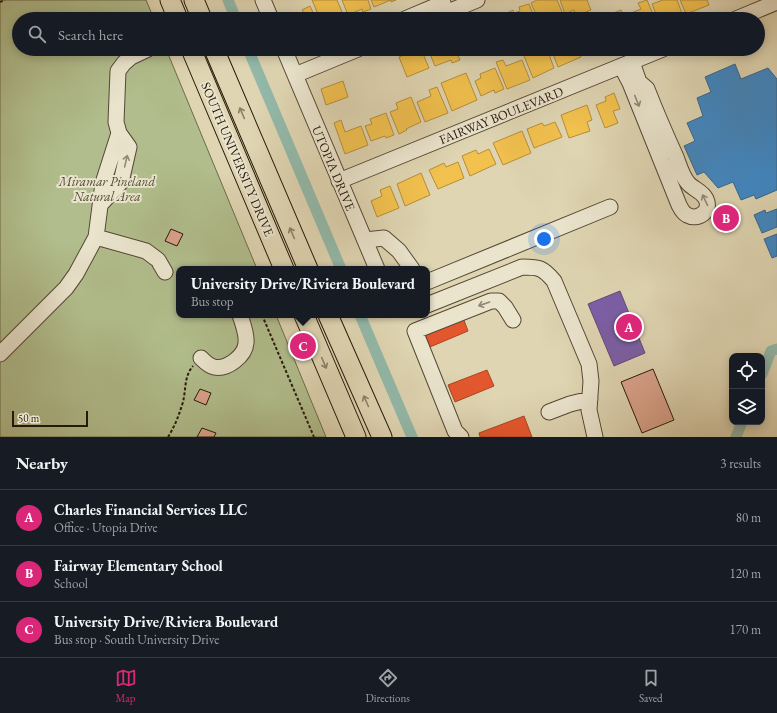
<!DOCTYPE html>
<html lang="en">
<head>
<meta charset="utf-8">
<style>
	:root { --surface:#171b24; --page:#242831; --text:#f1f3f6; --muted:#9ea1a6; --line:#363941; --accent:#db2777 }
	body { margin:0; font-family:"EB Garamond",serif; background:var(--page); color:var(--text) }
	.controls { position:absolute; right:12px; bottom:12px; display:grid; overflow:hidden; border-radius:8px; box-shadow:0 2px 10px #0003 }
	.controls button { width:36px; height:36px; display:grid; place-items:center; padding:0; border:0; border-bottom:1px solid var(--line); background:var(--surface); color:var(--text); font:20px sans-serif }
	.scale { position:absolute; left:12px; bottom:10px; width:76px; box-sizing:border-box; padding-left:4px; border:2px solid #27180a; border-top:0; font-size:11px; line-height:14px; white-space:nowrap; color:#27180a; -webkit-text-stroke:3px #eae4cd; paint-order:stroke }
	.you { position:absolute; left:544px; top:239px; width:14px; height:14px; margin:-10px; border:3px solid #fff; border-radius:50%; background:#1a73e8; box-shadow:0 0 0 6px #1a73e833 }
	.badge { display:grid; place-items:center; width:26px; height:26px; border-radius:50%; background:var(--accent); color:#fff; font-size:13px; font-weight:700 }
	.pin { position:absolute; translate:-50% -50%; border:2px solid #fff; box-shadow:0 1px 4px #0006 }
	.popup { position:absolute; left:176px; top:266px; width:254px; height:52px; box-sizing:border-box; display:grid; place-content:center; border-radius:8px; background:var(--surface); filter:drop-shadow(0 1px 3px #0005); font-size:13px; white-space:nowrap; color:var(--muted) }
	.popup b { font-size:15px; color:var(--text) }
	.popup::after { content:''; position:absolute; left:50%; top:100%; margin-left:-8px; border:8px solid transparent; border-top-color:var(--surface) }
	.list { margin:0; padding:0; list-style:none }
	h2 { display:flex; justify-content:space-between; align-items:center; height:52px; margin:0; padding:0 16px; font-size:17px }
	h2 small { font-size:13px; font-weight:400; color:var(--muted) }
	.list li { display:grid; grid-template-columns:26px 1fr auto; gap:12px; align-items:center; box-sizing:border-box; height:56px; padding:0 16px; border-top:1px solid var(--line) }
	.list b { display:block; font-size:15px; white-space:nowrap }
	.list p { margin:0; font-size:13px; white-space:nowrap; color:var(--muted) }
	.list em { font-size:13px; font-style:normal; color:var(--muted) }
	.icon { flex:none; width:22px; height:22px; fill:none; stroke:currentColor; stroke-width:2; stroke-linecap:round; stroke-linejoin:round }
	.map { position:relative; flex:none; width:777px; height:437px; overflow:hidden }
	.search { position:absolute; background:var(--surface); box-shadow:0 2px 10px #0003; left:12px; right:12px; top:12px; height:44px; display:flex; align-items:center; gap:10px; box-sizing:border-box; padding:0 14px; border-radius:22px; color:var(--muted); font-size:15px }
	.sheet { height:220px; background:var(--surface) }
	nav { display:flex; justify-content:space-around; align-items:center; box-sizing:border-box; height:56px; border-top:1px solid var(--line); background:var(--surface); font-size:11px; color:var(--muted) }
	nav a { display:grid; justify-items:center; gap:2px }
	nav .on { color:var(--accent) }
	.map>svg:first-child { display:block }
</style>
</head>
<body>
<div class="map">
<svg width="777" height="437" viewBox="0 0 777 437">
	<rect width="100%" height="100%" fill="#dfd5b2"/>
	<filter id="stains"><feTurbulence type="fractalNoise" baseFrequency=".005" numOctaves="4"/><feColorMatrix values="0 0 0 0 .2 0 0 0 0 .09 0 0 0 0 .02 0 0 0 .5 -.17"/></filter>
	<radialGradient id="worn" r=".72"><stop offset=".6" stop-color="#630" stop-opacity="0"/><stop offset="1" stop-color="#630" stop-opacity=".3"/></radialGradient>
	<path fill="#b1bd8c" stroke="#6c6a4b" d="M0 0H146L154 19H19V49H166L257 269H179V315H276L326 437H0Z"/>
	<path fill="#f2c14e" stroke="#b58e3a" d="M312 0H337L345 19H320Z
		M342 0H368L371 9 363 12 362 9 348 15Z
		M371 0H396L391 2V0L374 7Z
		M537 0H557L565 19H555V17L551 19H538L531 3Z
		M560 0H587L591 10 576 16 574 10 565 14Z
		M647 0 655 19H628L626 15 641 9 638 3Z
		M663 0H677L683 16 675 19H658L652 4Z
		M680 0H707L709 5 686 14Z
		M529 4 535 19H507L505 14 513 10 514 13 520 11 519 7Z
		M310 6 316 19H289L304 13 302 10Z
		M621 10 625 19H602L601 18Z
		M503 14 505 19H494V18Z
		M419 49H421L429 68 407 77 399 57Z
		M428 49H455L460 60 452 63 451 60 435 66Z
		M461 49H487L488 51 480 55 477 49 463 55Z
		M526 49H547L554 68 533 78 522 51Z
		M551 49H577L581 57 558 67Z
		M581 49H599L584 55Z
		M503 60 506 66 522 60 530 80 507 89 496 62Z
		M495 68 504 89 495 93 494 90 481 96 475 81 481 78 480 74Z
		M466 73 477 100 452 111 441 83Z
		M343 81 348 97 326 105 321 89Z
		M437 87 448 113 425 122 417 102 431 96 429 90Z
		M614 93 620 109 613 111 618 123 605 128 596 105 606 101 605 97Z
		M411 97 421 122 406 129 407 130 399 134 390 112 398 109 396 103Z
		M587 105 592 120 587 122 590 131 569 138 561 115Z
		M386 113 394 135 386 138 385 136 371 141 365 126 372 124 370 119Z
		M341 120 345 132 361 126 368 145 345 154 334 123Z
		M555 122 562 137 534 148 527 129 542 123 544 126Z
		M522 131 531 153 503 165 493 143Z
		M489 149 496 164 470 176 462 156 476 150 478 154Z
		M458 162 464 178 438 189 429 170 444 163 446 167Z
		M421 173 430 195 405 206 397 184Z
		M390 186 399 208 377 217 371 201 382 196 380 190Z"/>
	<path fill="#e4572e" stroke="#ab4423" d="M462 315 468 331 430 347 424 331Z
		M487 370 494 386 455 402 448 385Z
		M524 416 532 437H480L479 433Z"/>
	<path fill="#7b5ea7" stroke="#624978" d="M620 291 645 353 614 366 588 304Z"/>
	<path fill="#3f88c5" stroke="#38668d" d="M735 64 741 79 768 68 777 79V190L756 199 754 195 741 200 733 182 718 188 704 172 697 175 684 146 695 141 687 123 703 116 697 98 711 92 705 77Z
		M777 209V227L762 233 754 215 765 210 766 213Z
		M777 234V256L772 258 764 239Z"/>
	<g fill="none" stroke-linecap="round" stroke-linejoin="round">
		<path stroke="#93b9aa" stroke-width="11" d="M228 0 236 19
			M248 49 341 269
			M360 315 412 437
			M762 374 771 351 777 349
			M736 437 742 422"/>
	</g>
	<path fill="#dba38c" stroke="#27180a" d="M171 229 183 234 177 246 165 241Z
		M653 369 674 420 642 433 621 382Z
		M200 389 211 393 206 405 194 400Z
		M202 428 216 433 214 437H197Z"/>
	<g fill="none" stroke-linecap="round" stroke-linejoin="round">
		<g stroke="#554734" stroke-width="17">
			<path id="minor" d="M263 0 271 19
				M405 19 443 3
				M431 19 477 0
				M736 19 777 2
				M284 49 377 269
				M621 66 630 83 679 205C681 209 683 213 687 215 698 221 712 211 706 199 702 191 693 189 688 183 682 176 679 165 676 157 666 135 656 112 647 89L639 82 632 62
				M295 75 358 49
				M339 181 663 49
				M100 205 121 182 129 147 119 133 116 122 118 71 124 63 131 57 148 49
				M96 237 146 251 158 260 165 272
				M365 240 384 238 399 251 412 269
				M427 282 610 207
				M427 305 522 267C540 267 543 268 554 281L589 364 591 381 589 410 595 437
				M0 354 66 288 76 274 96 237 103 183 119 133
				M201 358C204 361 209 366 214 367 227 370 245 356 246 343 247 334 243 324 240 315
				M549 412 570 404 590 399
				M461 437 455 431 415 331 491 301H499L505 307 513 320"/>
		</g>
		<g stroke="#27180a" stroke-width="21">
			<path id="major" d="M170 0 178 19
				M194 0 202 19
				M191 49 284 269
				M214 49 308 269
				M304 315 356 437
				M328 315 382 437"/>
		</g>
		<path stroke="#27180a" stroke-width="2" stroke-dasharray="3 2" stroke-linecap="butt" d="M0 2 5 0
			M262 315 314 437
			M168 437C175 426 179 415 183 402 186 390 184 376 193 366"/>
		<use href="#minor" stroke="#eae4cd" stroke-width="15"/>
		<use href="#major" stroke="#dfd5b2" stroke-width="19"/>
	</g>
	<defs><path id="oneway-shaft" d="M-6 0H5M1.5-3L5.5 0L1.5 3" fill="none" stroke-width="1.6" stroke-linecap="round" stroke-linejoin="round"/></defs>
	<g stroke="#928875">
		<use href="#oneway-shaft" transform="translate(637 101) rotate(68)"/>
		<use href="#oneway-shaft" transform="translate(126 161) rotate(-77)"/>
		<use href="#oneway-shaft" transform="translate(705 200) rotate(-115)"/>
		<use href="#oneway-shaft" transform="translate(484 304) rotate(161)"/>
	</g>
	<g stroke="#8c8066">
		<use href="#oneway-shaft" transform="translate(242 113) rotate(-113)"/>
		<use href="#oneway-shaft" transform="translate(292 233) rotate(-113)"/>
		<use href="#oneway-shaft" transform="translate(324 363) rotate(67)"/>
		<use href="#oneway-shaft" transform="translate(366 401) rotate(-114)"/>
	</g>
	<g text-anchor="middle" stroke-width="4" stroke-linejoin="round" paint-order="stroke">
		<g font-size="13" fill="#27180a" stroke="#eae4cd">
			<text transform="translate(501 115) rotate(-22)" y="5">FAIRWAY BOULEVARD</text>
			<text transform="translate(238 159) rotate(67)" y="5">SOUTH UNIVERSITY DRIVE</text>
			<text transform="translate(334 168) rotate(67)" y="5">UTOPIA DRIVE</text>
		</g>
		<g font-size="13" font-style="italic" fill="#504a31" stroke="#eae4cd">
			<text x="107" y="186">Miramar Pineland<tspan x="107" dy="15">Natural Area</tspan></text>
		</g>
	</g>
	<rect width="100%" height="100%" filter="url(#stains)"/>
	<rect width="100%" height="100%" fill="url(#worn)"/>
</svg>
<div class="controls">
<button><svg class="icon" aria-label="locate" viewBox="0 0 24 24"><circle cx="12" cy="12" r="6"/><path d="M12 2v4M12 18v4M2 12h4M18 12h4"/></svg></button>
<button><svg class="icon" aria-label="layers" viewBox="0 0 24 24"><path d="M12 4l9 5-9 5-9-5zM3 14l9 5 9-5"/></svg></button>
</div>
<div class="scale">50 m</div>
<div class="you"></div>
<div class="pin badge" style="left:629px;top:327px">A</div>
<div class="pin badge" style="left:726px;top:218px">B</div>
<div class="pin badge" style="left:303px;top:346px">C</div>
<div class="popup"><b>University Drive/Riviera Boulevard</b>Bus stop</div>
<div class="search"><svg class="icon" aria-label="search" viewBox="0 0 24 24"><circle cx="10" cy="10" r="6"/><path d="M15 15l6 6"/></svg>Search here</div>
</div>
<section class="sheet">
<h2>Nearby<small>3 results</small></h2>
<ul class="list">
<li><span class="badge">A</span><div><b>Charles Financial Services LLC</b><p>Office · Utopia Drive</p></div><em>80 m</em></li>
<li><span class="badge">B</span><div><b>Fairway Elementary School</b><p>School</p></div><em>120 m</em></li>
<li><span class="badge">C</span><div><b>University Drive/Riviera Boulevard</b><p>Bus stop · South University Drive</p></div><em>170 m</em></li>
</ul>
</section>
<nav>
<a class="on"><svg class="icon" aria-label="map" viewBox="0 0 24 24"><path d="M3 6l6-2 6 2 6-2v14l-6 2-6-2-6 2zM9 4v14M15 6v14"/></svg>Map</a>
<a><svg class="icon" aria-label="directions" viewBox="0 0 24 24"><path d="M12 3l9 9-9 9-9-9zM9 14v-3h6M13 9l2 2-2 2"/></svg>Directions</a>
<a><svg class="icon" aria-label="saved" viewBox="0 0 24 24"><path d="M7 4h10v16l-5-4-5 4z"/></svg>Saved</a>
</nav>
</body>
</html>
